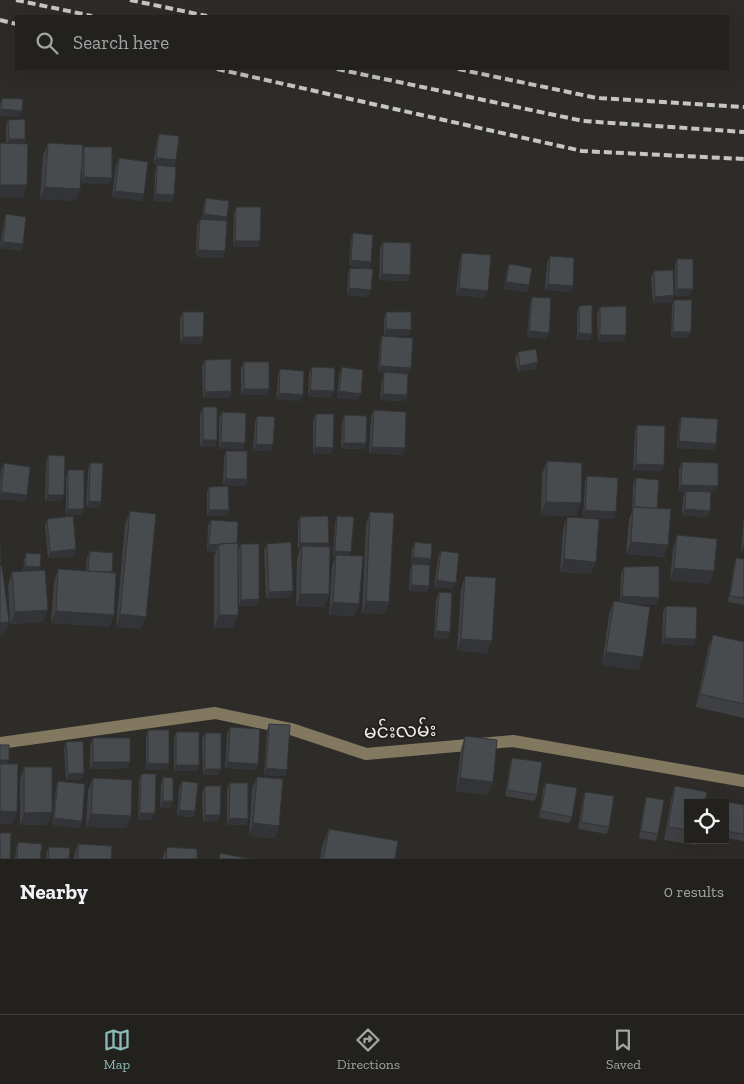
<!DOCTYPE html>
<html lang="en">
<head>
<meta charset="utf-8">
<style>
	:root { --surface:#22211e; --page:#2e2e2b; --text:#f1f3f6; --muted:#a2a3a4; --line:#3f3e3c; --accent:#8bbbb9 }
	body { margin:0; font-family:"Zilla Slab","Noto Sans Myanmar",serif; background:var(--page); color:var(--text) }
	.controls { position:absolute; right:15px; bottom:15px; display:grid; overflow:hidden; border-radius:0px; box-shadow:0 5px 20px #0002 }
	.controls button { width:45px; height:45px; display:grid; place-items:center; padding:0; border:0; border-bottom:1px solid var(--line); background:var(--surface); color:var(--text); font:25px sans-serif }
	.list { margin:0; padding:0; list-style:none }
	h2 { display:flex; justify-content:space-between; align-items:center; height:65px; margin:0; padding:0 20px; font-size:21px }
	h2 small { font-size:16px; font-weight:400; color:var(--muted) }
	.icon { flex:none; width:28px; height:28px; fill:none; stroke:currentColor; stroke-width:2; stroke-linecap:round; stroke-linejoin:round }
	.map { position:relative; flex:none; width:744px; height:859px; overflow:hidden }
	.search { position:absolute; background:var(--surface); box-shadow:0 5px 20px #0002; left:15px; right:15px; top:15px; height:55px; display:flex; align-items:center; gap:12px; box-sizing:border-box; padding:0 18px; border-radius:0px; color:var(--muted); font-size:19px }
	.sheet { height:155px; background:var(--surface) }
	nav { display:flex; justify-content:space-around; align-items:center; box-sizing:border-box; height:70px; border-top:1px solid var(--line); background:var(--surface); font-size:14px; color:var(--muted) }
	nav a { display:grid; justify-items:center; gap:2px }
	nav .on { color:var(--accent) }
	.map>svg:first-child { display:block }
</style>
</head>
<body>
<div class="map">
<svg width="744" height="859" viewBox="0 0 744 859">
	<rect width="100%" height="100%" fill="#2d2c28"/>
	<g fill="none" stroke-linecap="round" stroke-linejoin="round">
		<path stroke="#82775f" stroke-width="12" d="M0 743 215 713 291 729 366 754 513 741 744 781"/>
		<path stroke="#c6c5c2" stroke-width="4" stroke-dasharray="8 4" stroke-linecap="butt" d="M16 0 92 16
			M130 0 207 16
			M0 20 16 24
			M217 69 582 151 744 159
			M337 69 583 121 744 132
			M458 69 597 98 744 107"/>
	</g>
	<path fill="#3e4043" d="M2 98 20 117 0 116V103Z
		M8 120 25 139 24 144 23 198 6 143V126Z
		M159 134 176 160 174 166V195L172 202 154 201 155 172 157 165 167 166 153 164 157 140Z
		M48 143 82 152 84 147 112 178 109 184 82 183V160L80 189 75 201 40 199 43 155Z
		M119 158 144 194 142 201 112 197 116 164Z
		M206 198 227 217 225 221 223 258 196 257 197 226 200 219H202L204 204Z
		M236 207 260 241 258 247H233L234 213Z
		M6 214 21 251 0 248 4 221Z
		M353 233 371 262 369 268 349 266 351 240Z
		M383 242 408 281 379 280 380 248Z
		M462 253 485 298 456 295 460 259Z
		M550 256 573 286 570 292 545 290 547 263Z
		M677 259 690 296H675V265Z
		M509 264 529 285 527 292 504 289 507 271Z
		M350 268 371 290 368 297 347 295 348 274Z
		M654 271 674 295 672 302 653 303 651 277Z
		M532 297 546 339 527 337 530 303Z
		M674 300 689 338H671L672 306Z
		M579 306 592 334 590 340H577V312Z
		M600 307 624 341 598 342 597 313Z
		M183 312 203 337 201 344 180 343V318Z
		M386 312 411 330 409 336H384V319Z
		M382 336 408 375 405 401 380 400 382 379 384 373H378L380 342Z
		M518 352 536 369 518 372 515 359Z
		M205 360 231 391 229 398H203L202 366Z
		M244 362 269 389 266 395H241V368Z
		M312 367 334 391 331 398 308 396 309 373Z
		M342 367 358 400 337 398 339 374Z
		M280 369 303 395 300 401 276 399 278 376Z
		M203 407 215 447H200V414Z
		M374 410 405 448 403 455 369 453 371 416Z
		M222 412 243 449H219V418Z
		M316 414 333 448 331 454H313V421Z
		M344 415 366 443 364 449H341L342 422Z
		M257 416 271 451H253L255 422Z
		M681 417 716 444 714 450 677 448 679 424Z
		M637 425 664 465 661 471 633 470 635 431Z
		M226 451 247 479 245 486 223 485 224 457Z
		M48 455 62 501H45L46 462Z
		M547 461 577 516 541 515 542 474Z
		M682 462 715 492H711L710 511 707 517 682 515 683 497 685 492 679 491V469Z
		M4 463 25 501 0 499V483L1 470Z
		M90 463 99 508 86 507 88 469Z
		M68 470 84 509 81 515H66V476Z
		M587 476 614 519 583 517 585 482Z
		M636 478 657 508 664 557 626 554 629 519 632 512 633 485Z
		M209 487 229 510 226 516H207V493Z
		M130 511 141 629 116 627 125 524Z
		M370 512 385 614 362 613 366 524Z
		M744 514V551H741Z
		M337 516 350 555 355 616 329 615 332 567 335 557H333L335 523Z
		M300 517 329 543 327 547 329 594 324 607 296 606 297 559 300 550H298V523Z
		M567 517 591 574 560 572 563 529Z
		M47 519 74 556 48 558 45 525Z
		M211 520 237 543 233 628H214V556L216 552 207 551 208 526Z
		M677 535 714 571 709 584 670 580 673 548Z
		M415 542 431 559 428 565 429 586 427 592 409 591 410 571 412 564 423 565 411 564 412 549Z
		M241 544 257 606H239L238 550Z
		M267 544 291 597 266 599 264 550Z
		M90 551 112 572 114 615 109 627 51 623 54 582 58 569 86 571 87 557Z
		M441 551 453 589 434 587 438 557Z
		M26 553 38 571 43 622 10 624 8 585 12 572H23L24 560Z
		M736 558 744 559V605L728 602 734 565Z
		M624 567 656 605 621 602 639 670 602 665 609 614 614 601 620 602 621 573Z
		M465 576 487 653 457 651 461 589Z
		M439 592 447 639 434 638 436 599Z
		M666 606 694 645 662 644 663 612Z
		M713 635 744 642V718L696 707 708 648Z
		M269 724 287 770 285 776 264 775 267 730Z
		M230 727 258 764 255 770 225 768 227 734Z
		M148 730 166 770H146V737Z
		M176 732 199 765 197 771H174V739Z
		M205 733 218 775H203L202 739Z
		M465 736 493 782 488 795 456 791 461 749Z
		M93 738 128 768 90 769V745Z
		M66 742 84 773 81 780H66L64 748Z
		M512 758 537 795 534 801 505 796 510 764Z
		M24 767 52 812 47 825H20V779Z
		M141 774 152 820H138L139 780Z
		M163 777 173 801 170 808H160L161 783Z
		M257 777 279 826 275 838 249 836 252 789Z
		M93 778 131 816 126 828 86 827 88 790Z
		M58 781 82 821 79 828 52 825 56 787Z
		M182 781 195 811 193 817 177 816 179 788Z
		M230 783 248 819 246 825H227V789Z
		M546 783 572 817 569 823 539 818 543 789Z
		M205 786 218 821 203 822 202 793Z
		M675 786 688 803V840H697L696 845 664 840 671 799Z
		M585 792 609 827 607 834 578 829 583 798Z
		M646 797 658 834 656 841 639 838 644 804Z
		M715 800 744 805V841L725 838V803H714Z
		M329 829 395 859H320L322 846Z
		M18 842 40 859H15L16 848Z
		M78 844 111 859H74V856Z
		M49 847 69 859H46V853Z
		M167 847 197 859H162Z"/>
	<path fill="#323437" d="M1 109 22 111 20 117 0 116Z
		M9 139H25L23 145 7 146Z
		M156 158 176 160 173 167 153 164Z
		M84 177 112 178 109 184 82 183Z
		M0 185H27L23 198 0 197Z
		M45 187 80 189 75 201 40 199Z
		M115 191 144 194 142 201 112 197Z
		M156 194 174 195 172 202 154 201Z
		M204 214 227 217 224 223 201 220Z
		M235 241H260L258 247H233Z
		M3 242 23 244 21 251 0 248Z
		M198 250 225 251 223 258 196 257Z
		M351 260 371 262 369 268 349 266Z
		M382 274 410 275 408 281 379 280Z
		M506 282 529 285 527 292 504 289Z
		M548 284 573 286 570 292 545 290Z
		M349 288 371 290 368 297 347 295Z
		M459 288 488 291 485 298 456 295Z
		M677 289H693L690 296H675Z
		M674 295 672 302 653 303 655 297Z
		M386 329 411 330 409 336H384Z
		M529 331 549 333 546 339 527 337Z
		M673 332H691L689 338H671Z
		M579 333 592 334 590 340H577Z
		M600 335H626L624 341 598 342Z
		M183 337H203L201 344 180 343Z
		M538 362 536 369 518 372 520 366Z
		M380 366 411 368 408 375 378 373Z
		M244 389H269L266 395H241Z
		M310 390 334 391 331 398 308 396Z
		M231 391 229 398H203L205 392Z
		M339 391 361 394 358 400 337 398Z
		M279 393 303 395 300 401 276 399Z
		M383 394 407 395 405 401 380 400Z
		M203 440H217L215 447H200Z
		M679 441 716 444 714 450 677 448Z
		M221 442 245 443 243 449H219Z
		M344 443H366L364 449H341Z
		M256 444 273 445 271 451H253Z
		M315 447 333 448 331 454H313Z
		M372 447 405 448 403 455 369 453Z
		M636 464 664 465 661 471 633 470Z
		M226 479H247L245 486 223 485Z
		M681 485 718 486 715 492 679 491Z
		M1 492 27 495 25 501 0 499Z
		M48 495H64L62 501H45Z
		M89 501 101 502 99 508 86 507Z
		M546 502 581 503 577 516 541 515Z
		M68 509H84L81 515H66Z
		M685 509 710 511 707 517 682 515Z
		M209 510H229L226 516H207Z
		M585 510 616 512 614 519 583 517Z
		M631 542 668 545 664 557 626 554Z
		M300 543H329L327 549 302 546 300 550H298Z
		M209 544 218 545 216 552 207 551Z
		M744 544V551H741Z
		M76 549 74 556 48 558 50 552Z
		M335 551 351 552 349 558 336 555 335 557H333Z
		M413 557 431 559 428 565 411 564Z
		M564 559 596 562 591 574 560 572Z
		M25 566 40 567 37 574 23 572Z
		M674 568 714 571 709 584 670 580Z
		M437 580 456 583 453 589 434 587Z
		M411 585 429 586 427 592 409 591Z
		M293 591 291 597 266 599 269 592Z
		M300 594H329L324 607 296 606Z
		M622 596 659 598 656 605 620 602Z
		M259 599 257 606H239L241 600Z
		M366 601 389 602 385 614 362 613Z
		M333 602 359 604 355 616 329 615Z
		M48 610 43 622 10 624 15 612Z
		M56 611 114 615 109 627 51 623Z
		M120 614 146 617 141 629 116 627Z
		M219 615H238L233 628H214Z
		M9 622 4 635H0V623Z
		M436 631 450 632 447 639 434 638Z
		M665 638 696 639 694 645 662 644Z
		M461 639 492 641 487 653 457 651Z
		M606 652 643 657 639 670 602 665Z
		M0 760H9L7 766H0Z
		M93 762H130L128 768 90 769Z
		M228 762 258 764 255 770 225 768Z
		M148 763 169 764 166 770H146Z
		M176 765H199L197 771H174Z
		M266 768 287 770 285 776 264 775Z
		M205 769H221L218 775H203Z
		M84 773 81 780H66L68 774Z
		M460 778 493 782 488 795 456 791Z
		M163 801H173L170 808H160Z
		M179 810 195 811 193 817 177 816Z
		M0 811 17 812 12 824H0Z
		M52 812 47 825H20L24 813Z
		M140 813H155L152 820H138Z
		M91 814 131 816 126 828 86 827Z
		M205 815H220L218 821 203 822Z
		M54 818 82 821 79 828 52 825Z
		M229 818 248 819 246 825H227Z
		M253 823 279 826 275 838 249 836Z"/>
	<path fill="#484b4e" stroke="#323437" d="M2 98 23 99 22 111 1 109Z
		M25 119V139H9L8 120Z
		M159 134 179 136 176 160 156 158Z
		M0 143 28 144 27 185H0Z
		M48 143 83 145 80 189 45 187Z
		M84 147H112V178L84 177Z
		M119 158 148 162 144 194 115 191Z
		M157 165 176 167 174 195 156 194Z
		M206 198 229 201 227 217 204 214Z
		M236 207H261L260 241H235Z
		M6 214 26 217 23 244 3 242Z
		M200 219 227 221 225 251 198 250Z
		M353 233 373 235 371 262 351 260Z
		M383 242 411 243 410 275 382 274Z
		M462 253 491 255 488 291 459 288Z
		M550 256 574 258 573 286 548 284Z
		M677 259H693V289H677Z
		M509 264 532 268 529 285 506 282Z
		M350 268 373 269 371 290 349 288Z
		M673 270 674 295 655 297 654 271Z
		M532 297 551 298 549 333 529 331Z
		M674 300H692L691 332H673Z
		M592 305V334L579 333V306Z
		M626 306V335H600V307Z
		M183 312H204L203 337H183Z
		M386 312H411V330L386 329Z
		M382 336 413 338 411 368 380 366Z
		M536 349 538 362 520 366 518 352Z
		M231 359V391L205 392V360Z
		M244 362H269V389H244Z
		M312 367 335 368 334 391 310 390Z
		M342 367 363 370 361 394 339 391Z
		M280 369 304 371 303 395 279 393Z
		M384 372 408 374 407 395 383 394Z
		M203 407H217V440H203Z
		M374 410 406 412 405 448 372 447Z
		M222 412 246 413 245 443 221 442Z
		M316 414H334L333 448 315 447Z
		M344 415 367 416 366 443H344Z
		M257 416 275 417 273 445 256 444Z
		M681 417 718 419 716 444 679 441Z
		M637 425 665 426 664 465 636 464Z
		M226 451H247V479H226Z
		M48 455 65 456 64 495H48Z
		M547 461 582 463 581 503 546 502Z
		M682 462 718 463V486L681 485Z
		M4 463 30 467 27 495 1 492Z
		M90 463H103L101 502 89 501Z
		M68 470H84V509H68Z
		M587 476 618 478 616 512 585 510Z
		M636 478 659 480 657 508 634 507Z
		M228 486 229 510H209V487Z
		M686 491 711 492 710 511 685 509Z
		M633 507 671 509 668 545 631 542Z
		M130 511 156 514 146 617 120 614Z
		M370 512 394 513 389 602 366 601Z
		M73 516 76 549 50 552 47 519Z
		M328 516 329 543H300V517Z
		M337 516 354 517 351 552 335 551Z
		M567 517 599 519 596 562 564 559Z
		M211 520 238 522 237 543 219 544V545L209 544Z
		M677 535 717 539 714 571 674 568Z
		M291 542 293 591 269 592 267 544Z
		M415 542 432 544 431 559 413 557Z
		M238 543V615H219V544Z
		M241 544H259V599L241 600Z
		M0 545 1 563H0Z
		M302 546 330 547 329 594H300Z
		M90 551 113 553 112 572 88 571Z
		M441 551 459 553 456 583 437 580Z
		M26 553 41 554 40 567 25 566Z
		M336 555 363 556 359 604 333 602Z
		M736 558 744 559V598L730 596Z
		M412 564 430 565 429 586 411 585Z
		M0 566H2L9 622 0 623Z
		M659 566V598L622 596 624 567Z
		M58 569 116 573 114 615 56 611Z
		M45 570 48 610 15 612 12 572Z
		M465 576 496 578 492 641 461 639Z
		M439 592 452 593 450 632 436 631Z
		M614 601 650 607 643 657 606 652Z
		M666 606 697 607 696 639 665 638Z
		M713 635 744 642V704L700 694Z
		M269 724 290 725 287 770 266 768Z
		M230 727 260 729 258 764 228 762Z
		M148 730H169V764L148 763Z
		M176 732H199V765H176Z
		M205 733H221V769H205Z
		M465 736 497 740 493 782 460 778Z
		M93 738H130V762H93Z
		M83 741 84 773 68 774 66 742Z
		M0 745H9V760H0Z
		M512 758 542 762 537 795 507 790Z
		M0 764H18L17 812 0 811Z
		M24 767H52V812L24 813Z
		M141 774H156L155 813H140Z
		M163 777 173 778V801H163Z
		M257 777 283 779 279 826 253 823Z
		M93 778 132 780 131 816 91 814Z
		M58 781 85 784 82 821 54 818Z
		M182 781 198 783 195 811 179 810Z
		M230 783H248V819L229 818Z
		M546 783 577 788 572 817 541 811Z
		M205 786H221L220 815H205Z
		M675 786 707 792 705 803H688V830L668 827Z
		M585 792 614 796 609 827 581 822Z
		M646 797 664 800 658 834 641 831Z
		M715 800 744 805V834L725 831V803H715Z
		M329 829 398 841 395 859H323Z
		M0 833H11L10 859H0Z
		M18 842 42 844 40 859H17Z
		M78 844 112 846 111 859H78Z
		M49 847 70 848 69 859H48Z
		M167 847 197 849V859H166Z
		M220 853 251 859H219Z"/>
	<g text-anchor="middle" stroke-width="4" stroke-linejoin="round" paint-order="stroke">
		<g font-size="19" fill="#eeedea" stroke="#24221e">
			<text transform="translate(400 730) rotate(-2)" y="7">မင်းလမ်း</text>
		</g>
	</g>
</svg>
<div class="controls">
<button><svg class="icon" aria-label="locate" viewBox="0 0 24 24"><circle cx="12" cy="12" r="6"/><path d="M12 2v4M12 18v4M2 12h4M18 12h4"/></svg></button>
</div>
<div class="search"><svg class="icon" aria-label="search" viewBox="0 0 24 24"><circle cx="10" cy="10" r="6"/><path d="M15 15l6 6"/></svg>Search here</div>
</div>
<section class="sheet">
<h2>Nearby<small>0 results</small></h2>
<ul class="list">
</ul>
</section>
<nav>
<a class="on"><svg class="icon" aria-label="map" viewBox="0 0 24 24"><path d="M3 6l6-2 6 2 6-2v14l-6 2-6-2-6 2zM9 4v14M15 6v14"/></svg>Map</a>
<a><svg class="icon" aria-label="directions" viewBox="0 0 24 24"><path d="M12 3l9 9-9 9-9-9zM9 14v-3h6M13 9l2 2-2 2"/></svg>Directions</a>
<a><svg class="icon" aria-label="saved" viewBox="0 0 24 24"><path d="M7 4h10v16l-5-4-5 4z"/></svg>Saved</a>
</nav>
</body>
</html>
